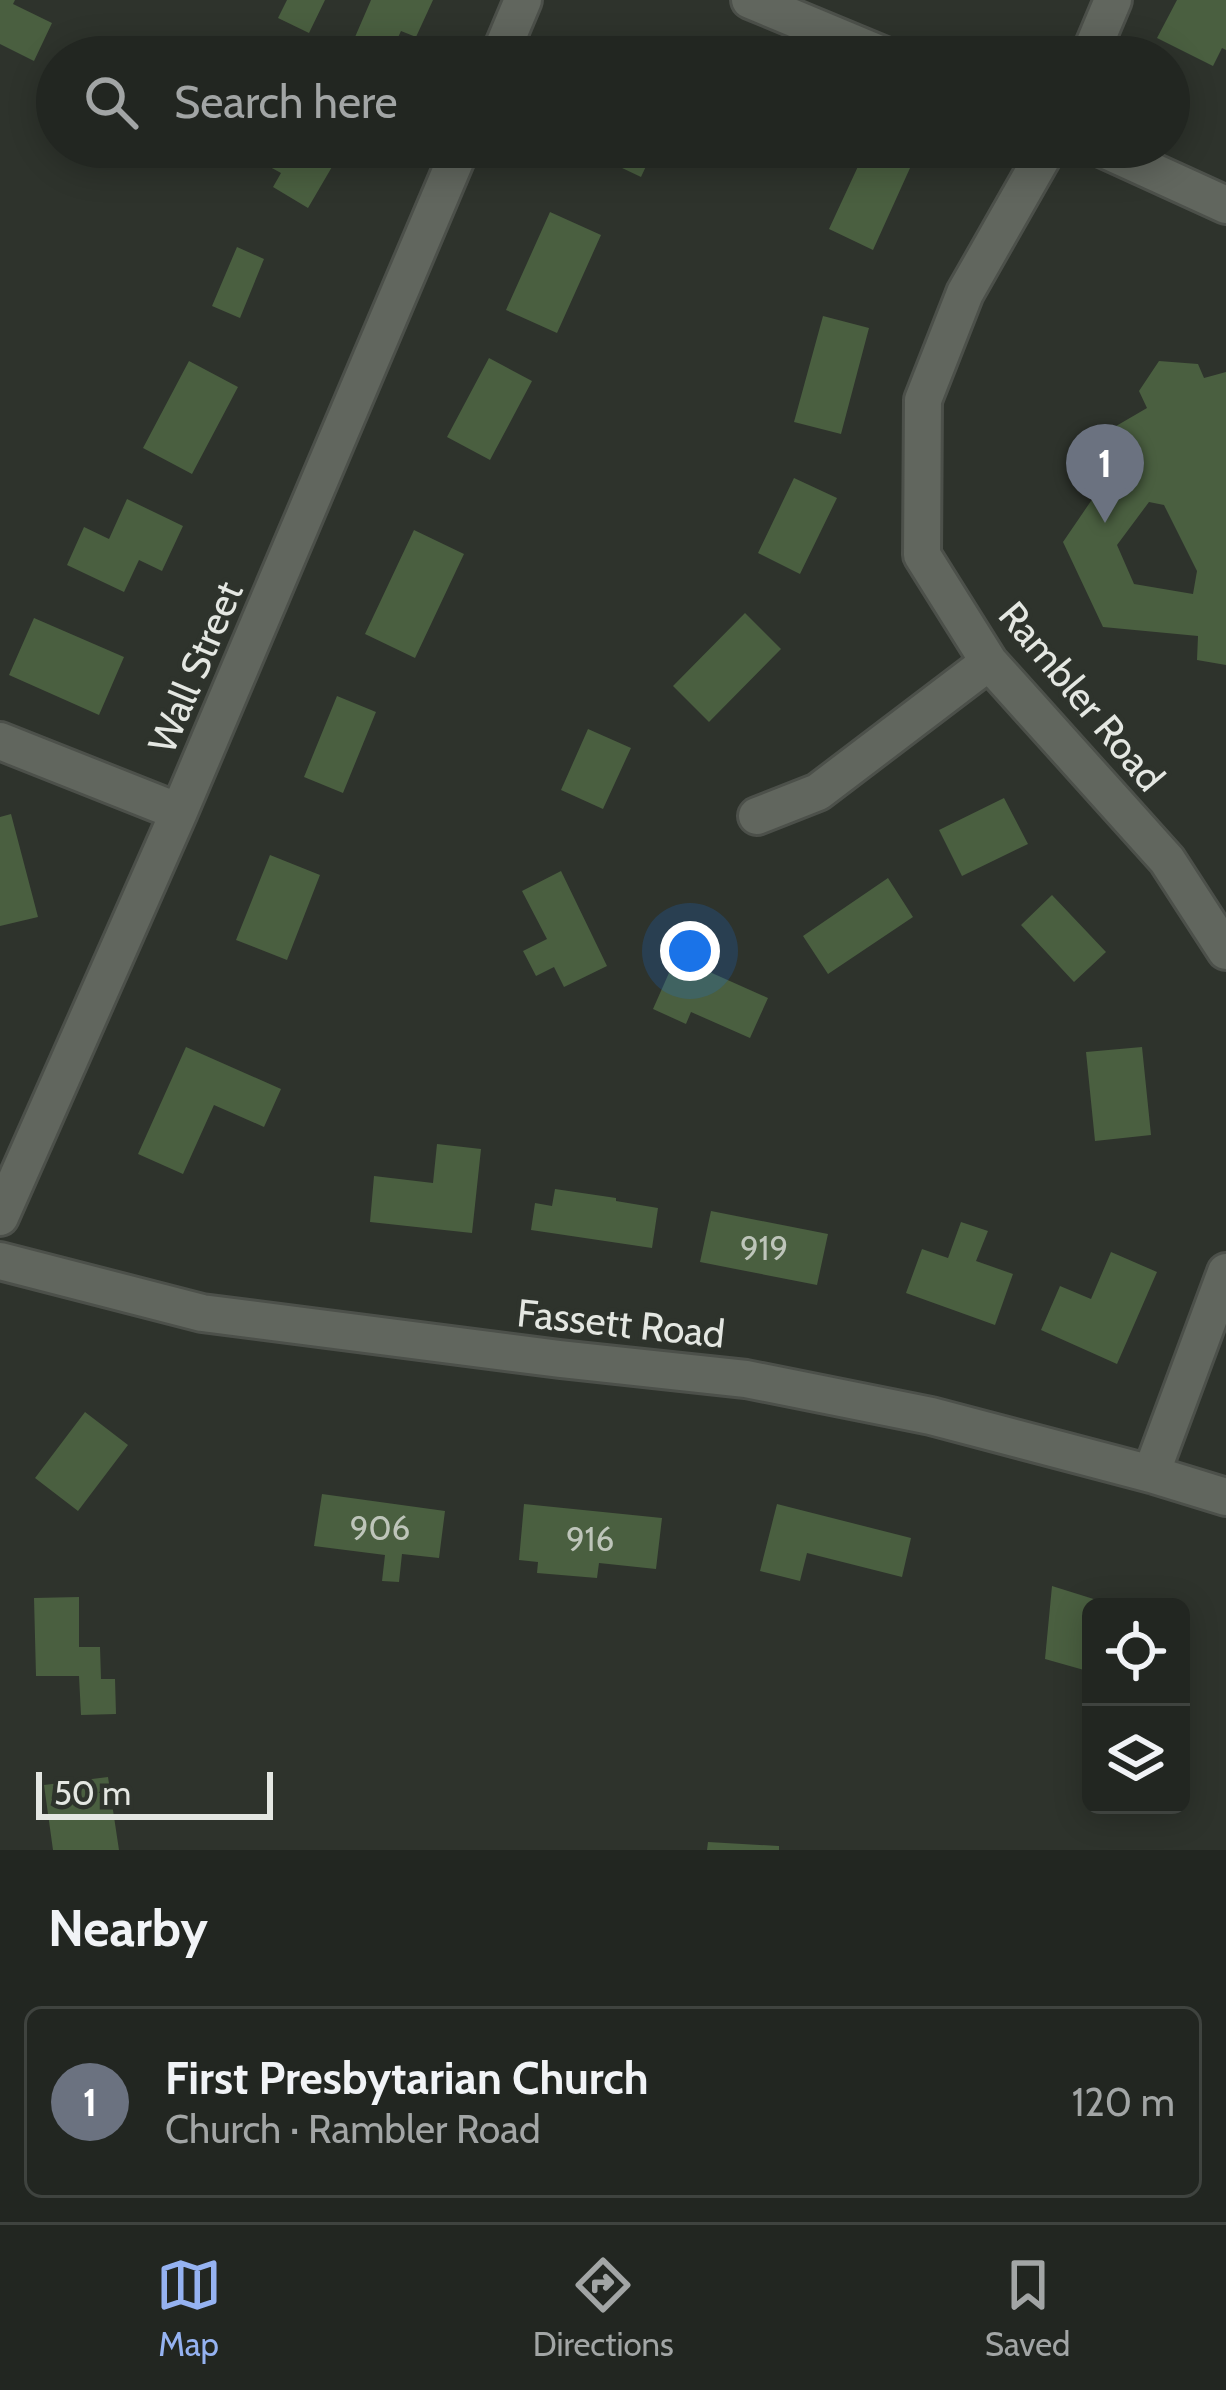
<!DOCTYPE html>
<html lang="en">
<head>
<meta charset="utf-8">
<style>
	:root { --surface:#222621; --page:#2e322e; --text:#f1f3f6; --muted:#a2a5a5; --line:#3f433f; --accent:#95b2f1 }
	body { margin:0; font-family:Cabin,sans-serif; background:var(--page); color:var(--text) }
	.controls { position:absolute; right:36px; bottom:36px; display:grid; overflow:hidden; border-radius:18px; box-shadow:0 6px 30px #0003 }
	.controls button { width:108px; height:108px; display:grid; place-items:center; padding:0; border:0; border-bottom:3px solid var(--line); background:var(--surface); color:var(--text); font:60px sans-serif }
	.scale { position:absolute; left:36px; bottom:30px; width:237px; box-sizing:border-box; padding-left:12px; border:6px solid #e4e7e2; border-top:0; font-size:33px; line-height:42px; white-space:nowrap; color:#e4e7e2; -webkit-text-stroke:9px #2e332c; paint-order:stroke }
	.you { position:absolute; left:690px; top:951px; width:42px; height:42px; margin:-30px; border:9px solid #fff; border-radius:50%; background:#1a73e8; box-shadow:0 0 0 18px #1a73e833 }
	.badge { display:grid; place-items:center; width:78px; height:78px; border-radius:50%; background:var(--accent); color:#fff; font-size:39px; font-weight:700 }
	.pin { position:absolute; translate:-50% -99px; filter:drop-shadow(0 3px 6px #0008) }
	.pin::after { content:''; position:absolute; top:63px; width:42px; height:36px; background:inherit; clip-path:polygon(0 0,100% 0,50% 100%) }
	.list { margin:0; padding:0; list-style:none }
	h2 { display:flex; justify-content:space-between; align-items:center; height:156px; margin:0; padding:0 48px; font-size:51px }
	h2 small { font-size:39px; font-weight:400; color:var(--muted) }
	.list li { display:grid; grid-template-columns:78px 1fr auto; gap:36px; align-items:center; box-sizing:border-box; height:192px; margin:0 24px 24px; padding:0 24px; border:3px solid var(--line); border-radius:18px }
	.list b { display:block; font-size:45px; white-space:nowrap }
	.list p { margin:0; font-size:39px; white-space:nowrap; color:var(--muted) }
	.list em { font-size:39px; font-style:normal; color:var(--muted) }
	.icon { flex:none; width:66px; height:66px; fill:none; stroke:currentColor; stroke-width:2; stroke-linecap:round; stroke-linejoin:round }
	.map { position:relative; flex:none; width:1226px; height:1850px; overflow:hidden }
	.search { position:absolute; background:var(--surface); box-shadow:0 6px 30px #0003; left:36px; right:36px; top:36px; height:132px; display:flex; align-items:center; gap:30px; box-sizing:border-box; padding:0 42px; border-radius:66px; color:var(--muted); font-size:45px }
	.sheet { height:372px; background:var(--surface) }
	nav { display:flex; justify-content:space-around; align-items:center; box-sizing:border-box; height:168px; border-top:3px solid var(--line); background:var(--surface); font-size:33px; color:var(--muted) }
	nav a { display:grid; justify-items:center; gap:6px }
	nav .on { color:var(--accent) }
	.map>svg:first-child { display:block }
</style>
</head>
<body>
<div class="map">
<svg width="1226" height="1850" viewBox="0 0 1226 1850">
	<rect width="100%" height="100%" fill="#2e332c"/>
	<path fill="#4a5f40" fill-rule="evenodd" d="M0 0H15L13 4 52 23 34 61 0 44Z
		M287 0H325L309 33 278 18Z
		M371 0H433L416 37 401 31 389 57H383L352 44Z
		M1177 0H1226V50L1222 48 1213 66 1157 38Z
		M281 147H312L336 160 308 208 273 187 281 173 270 167Z
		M578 147H655L641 177Z
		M867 147H894L915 157 873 250 829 229Z
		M550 212 601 235 557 333 506 310Z
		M237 247 264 259 240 318 212 306Z
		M823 316 869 328 841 434 794 422Z
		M489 358 532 381 490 460 447 437Z
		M189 361 238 387 192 474 143 448Z
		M1159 361 1198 364 1204 378 1226 372V665L1197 660 1198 636 1103 627 1063 542 1121 457 1111 429 1147 408 1139 391ZM1149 502 1164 505 1197 571 1193 594 1134 584 1117 545Z
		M794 478 837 498 800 574 758 553Z
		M127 499 183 526 162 571 139 560 124 592 67 565 84 527 109 539Z
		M414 530 464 554 415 658 365 634Z
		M745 613 781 649 709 722 673 686Z
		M34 618 124 657 99 715 9 675Z
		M337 696 376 712 343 793 304 777Z
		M588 729 631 748 603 809 561 790Z
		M1004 798 1028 844 962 876 939 830Z
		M11 814 38 917 0 926V817Z
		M270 855 320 875 287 960 236 940Z
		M561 871 607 966 564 987 554 967 536 976 523 951 547 939 522 891Z
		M888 878 913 917 828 974 803 936Z
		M1052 895 1106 952 1074 982 1021 925Z
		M676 957 768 998 750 1038 691 1012 686 1024 653 1009Z
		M186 1047 281 1089 264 1127 214 1105 183 1174 138 1154Z
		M1142 1047 1151 1135 1095 1141 1086 1052Z
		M437 1144 481 1149 472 1233 370 1222 374 1176 433 1183Z
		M555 1189 616 1198V1201L658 1208 652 1248 531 1230 535 1203 552 1206Z
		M711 1211 828 1234 817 1285 700 1262Z
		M961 1222 988 1231 976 1261 1013 1274 995 1325 906 1293 922 1249 948 1258Z
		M1111 1252 1157 1272 1117 1364 1041 1330 1060 1286 1091 1299Z
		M85 1412 128 1445 78 1511 35 1478Z
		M322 1494 445 1511 439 1558 402 1554 399 1582 382 1581 385 1555 314 1546Z
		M524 1504 662 1518 656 1569 599 1563 597 1578 537 1573 538 1562 519 1560Z
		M777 1504 911 1538 902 1577 807 1553 800 1581 760 1571Z
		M1052 1586 1116 1606 1091 1607V1672L1045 1659Z
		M79 1597V1647H100L101 1679H115L116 1714 81 1715 79 1676H36L34 1598Z
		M108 1777 119 1850H53L44 1785Z
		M708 1842 779 1846V1850H707Z"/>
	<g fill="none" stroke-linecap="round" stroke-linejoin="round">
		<g stroke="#4c504a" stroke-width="42">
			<path id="street" d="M750 0 887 57
				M499 57 523 0
				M1089 57 1113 0
				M1048 147 965 293 923 400 922 555 989 662 1167 860 1226 951
				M1099 147 1226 205
				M0 741 179 812
				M757 816 818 792 989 662
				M0 1217 179 812 461 147
				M0 1261 202 1313 560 1359 746 1379 931 1416 1151 1474 1226 1497
				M1151 1474 1226 1272"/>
		</g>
		<use href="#street" stroke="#61665e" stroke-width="36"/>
	</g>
	<g text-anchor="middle" stroke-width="9" stroke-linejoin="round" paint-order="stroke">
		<g font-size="33" fill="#bec5ba">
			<text x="764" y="1260">919</text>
			<text x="380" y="1540">906</text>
			<text x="590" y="1551">916</text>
		</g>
		<g font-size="39" fill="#e4e7e2" stroke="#2e332c">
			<text transform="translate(195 667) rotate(-67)" y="14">Wall Street</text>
			<text transform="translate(1082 696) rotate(50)" y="14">Rambler Road</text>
			<text transform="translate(621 1323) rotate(6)" y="14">Fassett Road</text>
		</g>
	</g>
</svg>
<div class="controls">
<button><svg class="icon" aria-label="locate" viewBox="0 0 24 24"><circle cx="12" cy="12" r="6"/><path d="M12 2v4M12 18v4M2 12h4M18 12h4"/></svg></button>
<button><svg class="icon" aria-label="layers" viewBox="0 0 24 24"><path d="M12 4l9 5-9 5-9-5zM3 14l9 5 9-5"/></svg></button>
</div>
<div class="scale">50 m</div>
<div class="you"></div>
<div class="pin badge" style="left:1105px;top:523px;background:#6b7280">1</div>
<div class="search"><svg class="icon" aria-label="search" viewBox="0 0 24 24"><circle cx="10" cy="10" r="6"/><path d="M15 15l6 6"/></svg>Search here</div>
</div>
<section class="sheet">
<h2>Nearby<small></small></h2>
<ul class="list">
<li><span class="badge" style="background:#6b7280">1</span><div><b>First Presbytarian Church</b><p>Church · Rambler Road</p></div><em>120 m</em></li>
</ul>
</section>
<nav>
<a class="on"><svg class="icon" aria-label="map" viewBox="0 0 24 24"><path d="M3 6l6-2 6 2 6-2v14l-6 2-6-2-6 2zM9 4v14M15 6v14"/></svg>Map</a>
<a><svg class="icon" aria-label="directions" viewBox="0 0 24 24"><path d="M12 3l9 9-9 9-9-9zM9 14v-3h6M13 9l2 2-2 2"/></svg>Directions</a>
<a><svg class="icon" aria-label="saved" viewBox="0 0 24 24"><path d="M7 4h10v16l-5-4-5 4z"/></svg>Saved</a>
</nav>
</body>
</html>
